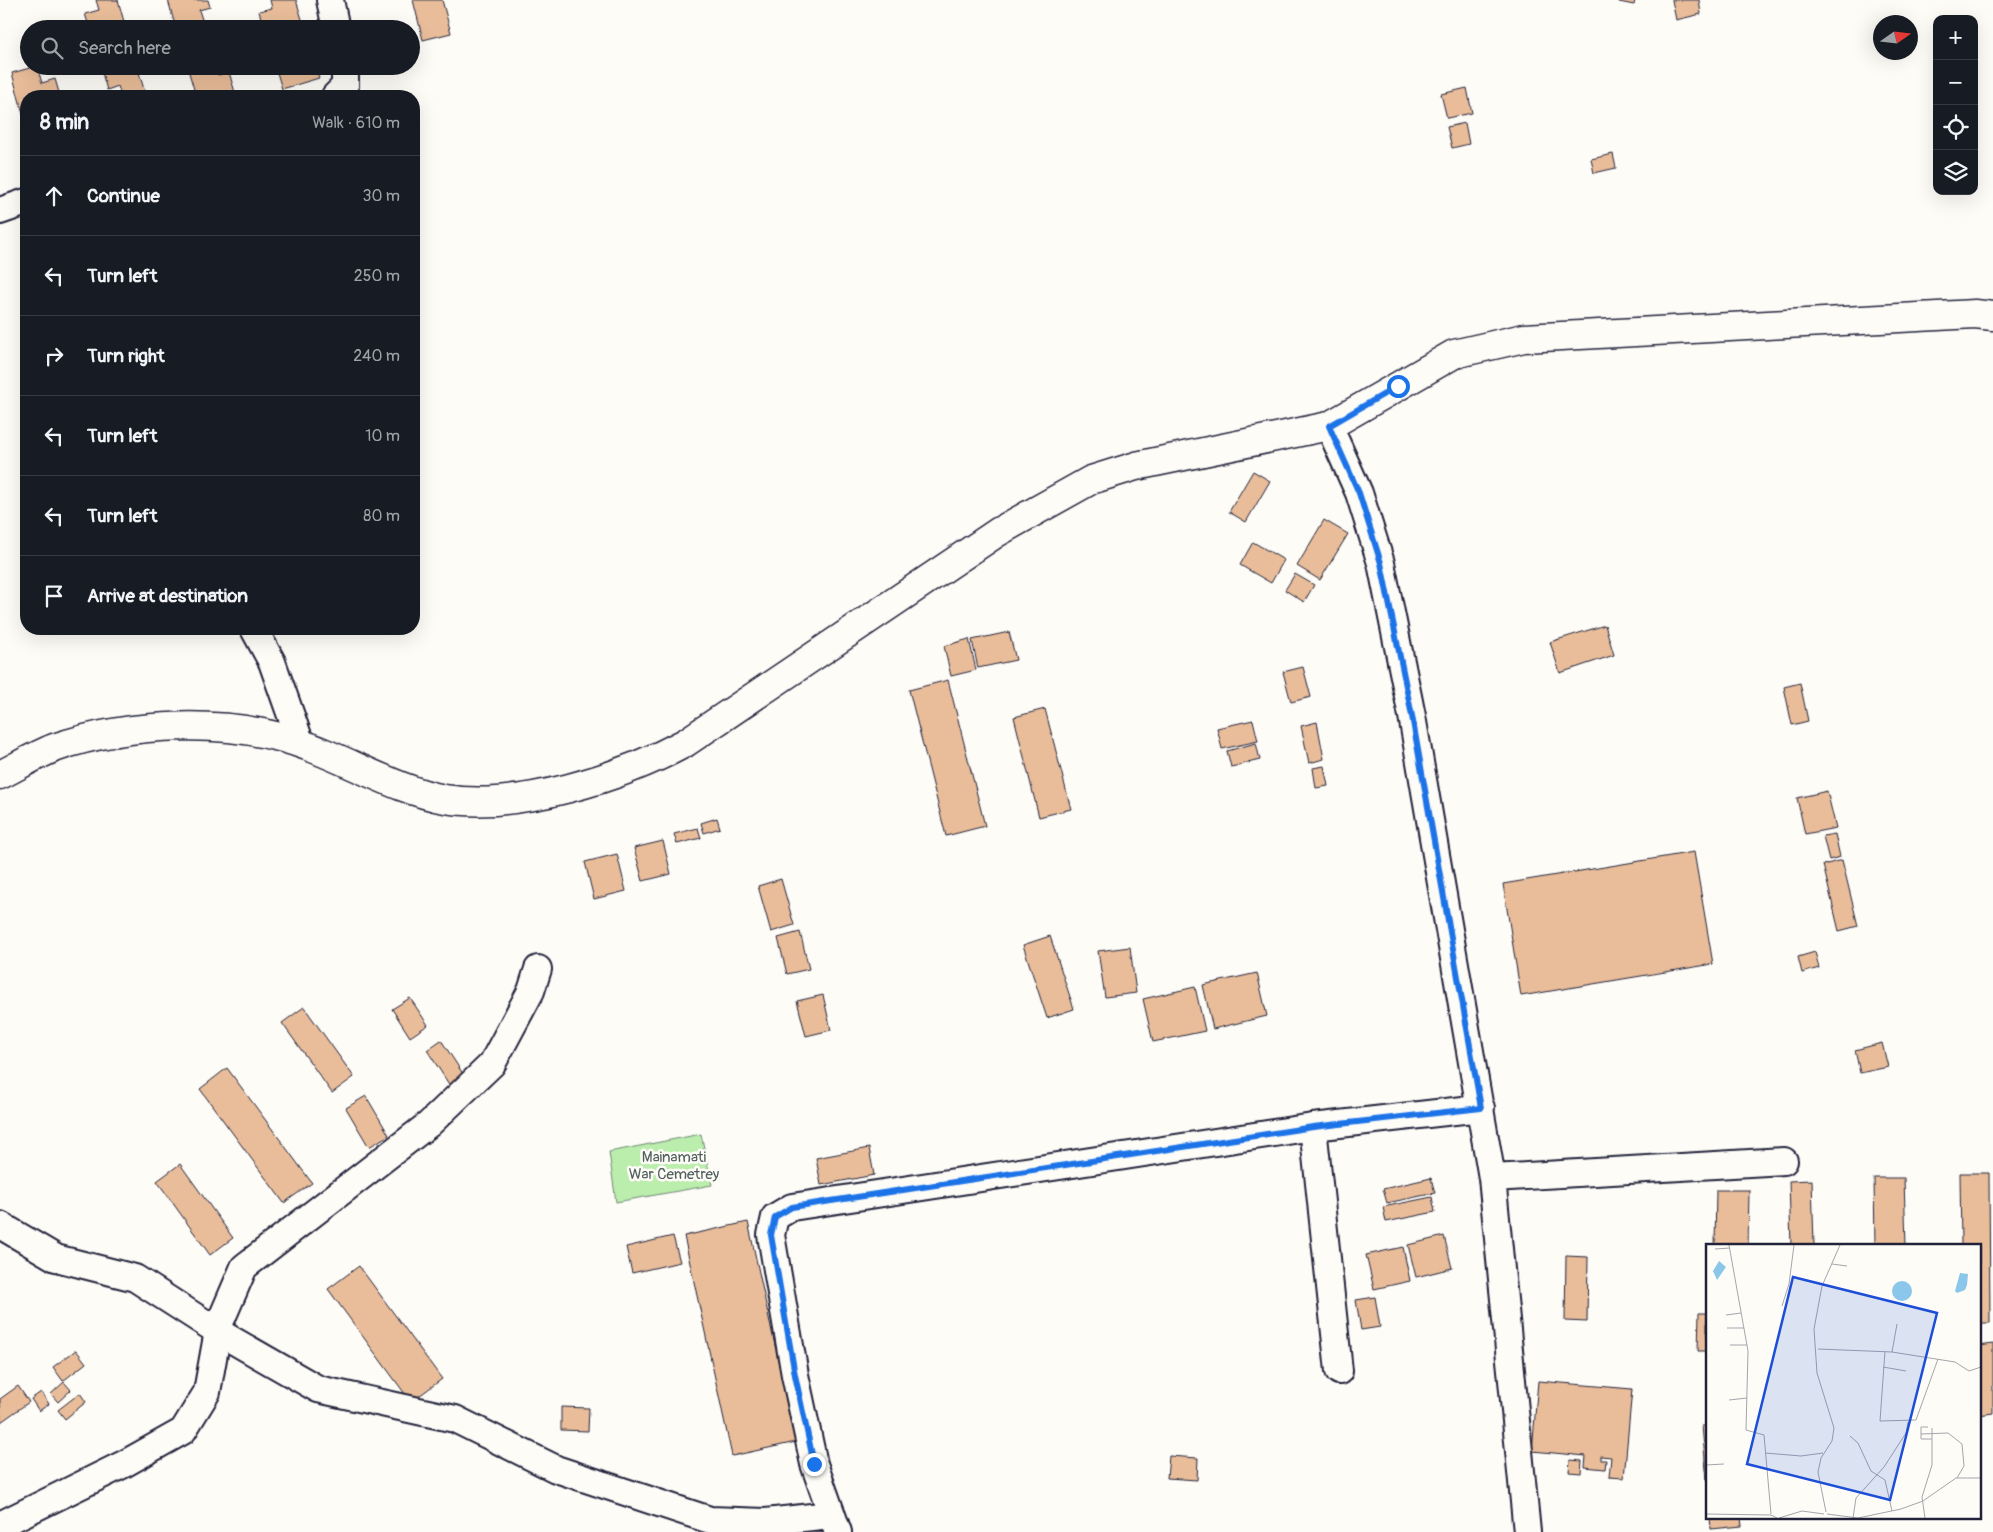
<!DOCTYPE html>
<html lang="en">
<head>
<meta charset="utf-8">
<style>
	:root { --surface:#171b24; --page:#242831; --text:#f1f3f6; --muted:#9ea1a6; --line:#363941 }
	body { margin:0; font-family:Pangolin,sans-serif; background:var(--page); color:var(--text) }
	.controls { position:absolute; right:15px; top:15px; display:grid; overflow:hidden; border-radius:10px; box-shadow:0 5px 20px #0002 }
	.controls button { width:45px; height:45px; display:grid; place-items:center; padding:0; border:0; border-bottom:1px solid var(--line); background:var(--surface); color:var(--text); font:25px sans-serif }
	.compass { position:absolute; left:1873px; top:15px; width:45px; height:45px; border-radius:50%; background:var(--surface); box-shadow:0 5px 20px #0002; rotate:76deg }
	.stop { position:absolute; width:15px; height:15px; margin:-11px; border:4px solid #1a73e8; border-radius:50%; background:#fff }
	.stop.end { background:#1a73e8; border-color:#fff; box-shadow:0 1px 5px #0008 }
	.list { margin:0; padding:0; list-style:none }
	h2 { display:flex; justify-content:space-between; align-items:center; height:65px; margin:0; padding:0 20px; font-size:21px }
	h2 small { font-size:16px; font-weight:400; color:var(--muted) }
	.list li { display:grid; grid-template-columns:32px 1fr auto; gap:15px; align-items:center; box-sizing:border-box; height:80px; padding:0 20px; border-top:1px solid var(--line) }
	.list b { display:block; font-size:19px; white-space:nowrap }
	.list em { font-size:16px; font-style:normal; color:var(--muted) }
	.icon { flex:none; width:28px; height:28px; fill:none; stroke:currentColor; stroke-width:2; stroke-linecap:round; stroke-linejoin:round }
	.map { position:relative; flex:none; width:1993px; height:1532px; overflow:hidden }
	.search { position:absolute; background:var(--surface); box-shadow:0 5px 20px #0002; left:20px; top:20px; width:400px; height:55px; display:flex; align-items:center; gap:12px; box-sizing:border-box; padding:0 18px; border-radius:28px; color:var(--muted); font-size:19px }
	.panel { position:absolute; background:var(--surface); box-shadow:0 5px 20px #0002; left:20px; top:90px; width:400px; height:545px; border-radius:20px }
	.map>svg:first-child { display:block }
</style>
</head>
<body>
<div class="map">
<svg width="1993" height="1532" viewBox="0 0 1993 1532">
	<rect width="100%" height="100%" fill="#fdfcf7"/>
	<filter id="ink" filterUnits="userSpaceOnUse"><feTurbulence type="fractalNoise" baseFrequency=".02" numOctaves="2"/><feDisplacementMap in="SourceGraphic" scale="10" xChannelSelector="R" yChannelSelector="G"/><feConvolveMatrix kernelMatrix="1 2 1 2 8 2 1 2 1" color-interpolation-filters="sRGB"/></filter>
	<g filter="url(#ink)">
		<path fill="#bbedad" stroke="#6e8874" d="M701 1134 712 1185 616 1202 609 1152Z"/>
		<path fill="#e9bd99" stroke="#22223b" d="M96 0H118L126 29H90L85 14 99 10Z
			M168 0H208L210 7 199 10 205 29 215 25 216 29H176Z
			M270 0H296L305 29H264L259 11 272 8Z
			M413 0H442L451 33 423 40Z
			M1619 0H1635L1634 5 1619 2Z
			M1672 0H1699L1701 14 1676 20Z
			M37 66 42 83 55 79 60 96H26V125L12 73Z
			M100 66H137L146 96H121L118 86 107 90Z
			M187 66H215L218 75 229 72 236 96H196Z
			M275 66H315L319 78 282 89Z
			M1467 88 1472 113 1447 118 1441 94Z
			M1465 123 1469 144 1452 148 1447 127Z
			M1613 154 1616 168 1594 173 1591 159Z
			M1253 471 1270 481 1246 522 1229 512Z
			M1324 520 1348 534 1320 580 1297 566Z
			M1253 542 1284 560 1271 583 1240 565Z
			M1295 574 1314 585 1304 602 1285 590Z
			M1605 625 1614 655 1560 673 1550 642Z
			M1009 632 1016 660 978 668 972 640Z
			M969 639 976 670 951 676 944 646Z
			M1303 667 1311 697 1291 702 1283 672Z
			M948 680 985 826 946 836 909 690Z
			M1800 683 1808 721 1792 725 1784 687Z
			M1045 709 1071 809 1039 817 1014 717Z
			M1253 720 1258 741 1222 749 1217 728Z
			M1317 722 1324 759 1309 763 1301 726Z
			M1256 743 1260 760 1231 767 1227 751Z
			M1324 766 1328 786 1316 788 1313 768Z
			M1827 791 1836 828 1805 834 1797 798Z
			M717 818 720 828 704 833 701 823Z
			M698 828 701 838 677 844 674 834Z
			M1835 834 1840 857 1829 860 1823 836Z
			M663 841 671 874 643 881 634 848Z
			M1694 852 1713 964 1521 996 1503 884Z
			M617 854 626 891 594 899 585 862Z
			M1842 860 1858 926 1839 931 1823 865Z
			M781 879 794 925 771 932 758 886Z
			M800 932 809 969 787 974 778 938Z
			M1050 936 1074 1009 1047 1018 1023 945Z
			M1130 947 1136 993 1105 997 1098 951Z
			M1815 952 1819 968 1802 973 1798 957Z
			M1257 973 1267 1016 1213 1029 1203 985Z
			M1195 987 1205 1031 1153 1042 1143 999Z
			M823 995 831 1030 806 1036 797 1001Z
			M410 998 428 1025 410 1037 392 1009Z
			M304 1007 354 1077 332 1093 282 1023Z
			M441 1040 467 1080 452 1089 427 1050Z
			M1882 1043 1888 1067 1860 1073 1855 1050Z
			M227 1068 312 1183 284 1203 200 1089Z
			M366 1096 389 1135 369 1147 346 1108Z
			M869 1148 874 1175 821 1185 816 1158Z
			M180 1164 233 1238 210 1255 157 1181Z
			M1960 1173H1989L1990 1323H1979V1246H1961Z
			M1431 1178 1435 1193 1387 1203 1383 1189Z
			M1874 1178H1904L1906 1246H1875Z
			M1812 1180 1814 1246H1791L1789 1181Z
			M1716 1190H1749L1748 1246H1715Z
			M1432 1197 1435 1212 1386 1222 1383 1207Z
			M748 1222 796 1442 732 1456 684 1236Z
			M673 1236 680 1262 632 1273 626 1247Z
			M1444 1236 1452 1268 1416 1277 1408 1245Z
			M1403 1247 1410 1281 1374 1289 1366 1255Z
			M1566 1256 1588 1257 1587 1322 1565 1321Z
			M359 1266 442 1379 411 1402 328 1289Z
			M1375 1297 1380 1327 1361 1330 1356 1300Z
			M1699 1313H1707V1351H1698Z
			M1993 1344V1413L1979 1415V1346Z
			M76 1350 86 1363 63 1381 53 1367Z
			M1538 1381 1632 1389 1624 1478 1609 1477 1611 1457 1601 1456V1460H1606L1605 1469 1585 1467 1586 1456 1532 1451Z
			M64 1382 71 1390 58 1402 51 1394Z
			M18 1386 29 1402 1 1422 0 1399Z
			M41 1392 49 1404 39 1411 31 1399Z
			M80 1393 86 1402 65 1419 58 1410Z
			M561 1407 589 1408 588 1431 561 1430Z
			M1702 1426H1707V1481Z
			M1169 1456 1198 1458 1197 1480 1167 1478Z
			M1570 1460 1582 1461 1581 1473 1569 1472Z
			M1710 1518H1741L1742 1526 1711 1529Z"/>
		<g fill="none" stroke-linecap="round" stroke-linejoin="round">
			<g stroke="#22223b" stroke-width="30">
				<path id="minor" d="M330 0 336 29
					M335 96 345 86V66
					M0 211 26 202
					M1329 426 1359 493 1381 563 1412 716 1492 1178 1527 1532
					M254 629 272 662 301 744
					M1313 1127 1339 1371
					M1492 1178 1784 1161
					M0 1225 56 1258 135 1278 222 1334 318 1389 455 1419 556 1469 710 1520 766 1522 830 1515
					M0 1525 124 1464 183 1431 207 1392 219 1325 244 1267 429 1124 492 1064 531 991 538 969
					M838 1532 814 1464 795 1375 771 1235 775 1217 792 1207 1313 1127 1481 1108"/>
			</g>
			<g stroke="#22223b" stroke-width="31">
				<path id="major" d="M0 775C18 766 36 755 54 748 129 722 233 717 307 746 351 762 400 791 445 799 517 811 622 777 685 743L998 532 1091 480 1136 466 1329 426 1454 354 1524 338 1975 314 1993 316"/>
			</g>
			<use href="#minor" stroke="#fdfcf7" stroke-width="26"/>
			<use href="#major" stroke="#fdfcf7" stroke-width="28"/>
		</g>
	</g>
	<g fill="none" stroke-linecap="round" stroke-linejoin="round" filter="url(#ink)">
		<path stroke="#1a73e8" stroke-width="6" d="M814 1464 795 1375 771 1235 775 1217 792 1207 1313 1127 1481 1108 1412 716 1381 563 1359 493 1329 426 1398 386"/>
	</g>
	<g text-anchor="middle" stroke-width="5" stroke-linejoin="round" paint-order="stroke">
		<g font-size="15" fill="#505f5d" stroke="#fdfcf7">
			<text x="674" y="1162">Mainamati<tspan x="674" dy="17">War Cemetrey</tspan></text>
		</g>
	</g>
	<g transform="translate(1706 1244)">
		<rect width="275" height="275" fill="#fdfcf7"/>
		<path d="M13 17 20 23 11 36 7 27ZM254 29 262 30 261 41 259 46 251 49 249 47ZM186 47a10 10 0 1 1 20 0a10 10 0 1 1-20 0Z" fill="#8ac7ea"/>
		<path fill="none" stroke="#a5a5ac" stroke-width="1" d="M23 1 42 107 40 186 58 191 65 270M9 5 24 4M126 20 141 22M76 62 83 40 88 1M20 71 35 69M21 84H38M24 101H41M112 105 186 108 249 118 263 127 275 123M179 107 174 177 210 176 232 115M186 108 191 80M177 123 200 127M23 156 41 154M222 183H215V195H226M215 190 242 189 256 200 258 222 251 234M144 192 152 199 165 227 179 236 186 267M59 209 95 212 117 209M0 221 18 220M120 268 112 228 115 214 126 197 128 184 111 129 108 85 116 42 134 1M0 270 65 271 71 274M121 270 152 274 195 265 217 257 250 234H275M73 274 96 267 118 270M147 274 150 254 178 223 200 189 202 178M219 274 216 253 226 221V184"/>
		<path fill="#1d4ed8" fill-opacity="0.15" stroke="#1d4ed8" stroke-width="2.5" d="M87 33 231 69 184 256 41 220Z"/>
		<rect width="275" height="275" fill="none" stroke="#22223b" stroke-width="2.5"/>
	</g>
</svg>
<div class="controls">
<button>+</button>
<button>−</button>
<button><svg class="icon" aria-label="locate" viewBox="0 0 24 24"><circle cx="12" cy="12" r="6"/><path d="M12 2v4M12 18v4M2 12h4M18 12h4"/></svg></button>
<button><svg class="icon" aria-label="layers" viewBox="0 0 24 24"><path d="M12 4l9 5-9 5-9-5zM3 14l9 5 9-5"/></svg></button>
</div>
<svg class="compass" viewBox="-18 -18 36 36"><path d="M0-13l5 13h-10z" fill="#e53935"/><path d="M0 13l5-13h-10z" fill="#9ea1a6"/></svg>
<div class="stop" style="left:1398px;top:386px"></div>
<div class="stop end" style="left:814px;top:1464px"></div>
<div class="search"><svg class="icon" aria-label="search" viewBox="0 0 24 24"><circle cx="10" cy="10" r="6"/><path d="M15 15l6 6"/></svg>Search here</div>
<section class="panel">
<h2>8 min<small>Walk · 610 m</small></h2>
<ul class="list">
<li><svg class="icon" aria-label="ahead" viewBox="0 0 24 24"><path d="M12 20V5M6 11l6-6 6 6"/></svg><div><b>Continue</b></div><em>30 m</em></li>
<li><svg class="icon" aria-label="left" viewBox="0 0 24 24"><path d="M17 20v-9H6M10 6l-5 5 5 5"/></svg><div><b>Turn left</b></div><em>250 m</em></li>
<li><svg class="icon" aria-label="right" viewBox="0 0 24 24"><path d="M7 20v-9h11M14 6l5 5-5 5"/></svg><div><b>Turn right</b></div><em>240 m</em></li>
<li><svg class="icon" aria-label="left" viewBox="0 0 24 24"><path d="M17 20v-9H6M10 6l-5 5 5 5"/></svg><div><b>Turn left</b></div><em>10 m</em></li>
<li><svg class="icon" aria-label="left" viewBox="0 0 24 24"><path d="M17 20v-9H6M10 6l-5 5 5 5"/></svg><div><b>Turn left</b></div><em>80 m</em></li>
<li><svg class="icon" aria-label="arrive" viewBox="0 0 24 24"><path d="M6 21V4h12l-3 4 3 4H6"/></svg><div><b>Arrive at destination</b></div></li>
</ul>
</section>
</div>
</body>
</html>
